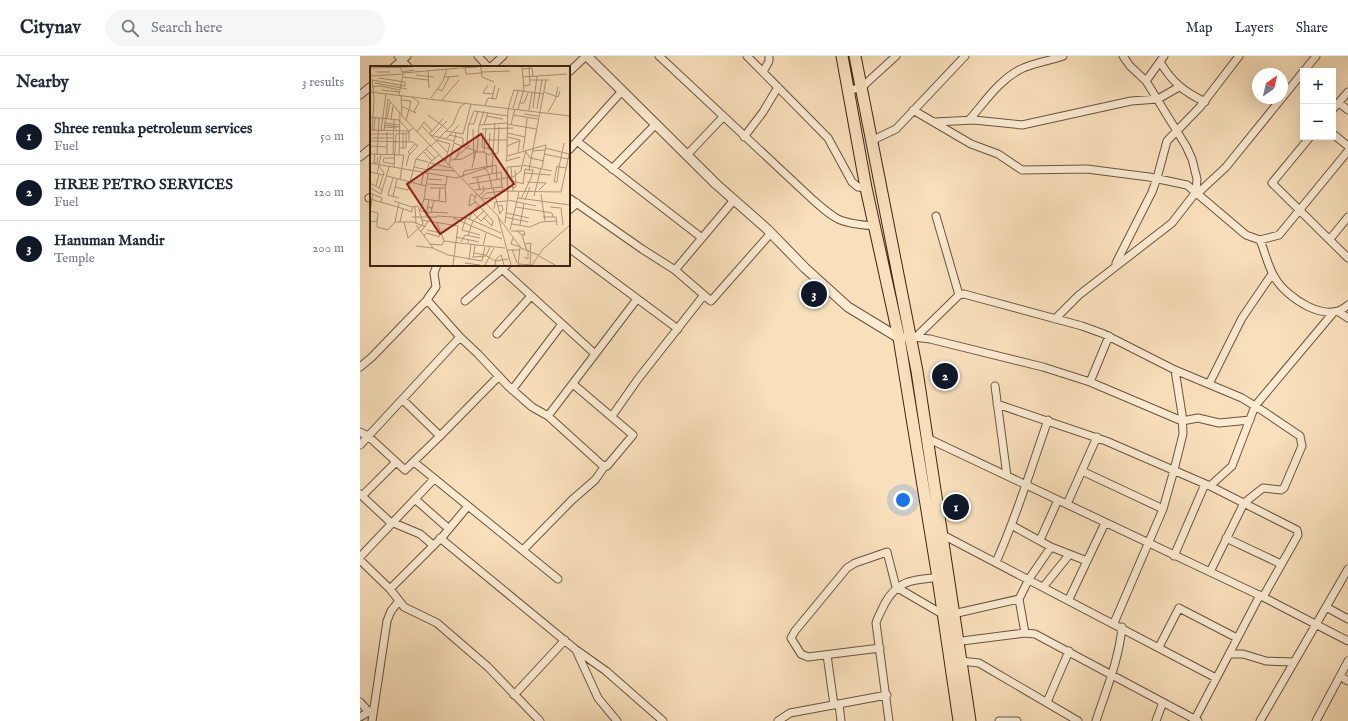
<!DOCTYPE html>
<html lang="en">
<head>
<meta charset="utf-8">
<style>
	:root { --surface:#fff; --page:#f6f6f7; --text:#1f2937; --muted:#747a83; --line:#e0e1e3; --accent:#111827 }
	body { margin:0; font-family:"IM FELL English",serif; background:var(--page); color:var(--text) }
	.controls { position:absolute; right:12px; top:12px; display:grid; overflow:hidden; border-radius:0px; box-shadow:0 4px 16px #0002 }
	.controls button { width:36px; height:36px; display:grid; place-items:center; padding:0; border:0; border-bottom:1px solid var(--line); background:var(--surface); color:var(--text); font:20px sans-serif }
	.compass { position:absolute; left:892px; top:12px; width:36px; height:36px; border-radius:50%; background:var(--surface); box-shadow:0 4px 16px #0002; rotate:34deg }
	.you { position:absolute; left:543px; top:444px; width:14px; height:14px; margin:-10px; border:3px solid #fff; border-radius:50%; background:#1a73e8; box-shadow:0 0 0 6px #1a73e833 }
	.badge { display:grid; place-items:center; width:26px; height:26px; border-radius:50%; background:var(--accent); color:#fff; font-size:13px; font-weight:700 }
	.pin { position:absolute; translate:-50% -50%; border:2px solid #fff; box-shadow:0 1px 4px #0006 }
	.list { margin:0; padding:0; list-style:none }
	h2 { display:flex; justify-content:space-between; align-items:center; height:52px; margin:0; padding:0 16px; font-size:17px }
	h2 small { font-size:13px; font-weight:400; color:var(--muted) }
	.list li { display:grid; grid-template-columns:26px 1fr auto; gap:12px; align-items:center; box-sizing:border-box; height:56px; padding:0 16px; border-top:1px solid var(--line) }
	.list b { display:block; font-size:15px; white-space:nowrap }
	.list p { margin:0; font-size:13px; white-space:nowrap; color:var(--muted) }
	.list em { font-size:13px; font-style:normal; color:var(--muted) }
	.icon { flex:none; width:22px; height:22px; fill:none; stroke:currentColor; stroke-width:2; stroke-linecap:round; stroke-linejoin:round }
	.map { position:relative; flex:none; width:988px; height:665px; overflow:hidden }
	header { display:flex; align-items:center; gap:24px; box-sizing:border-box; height:56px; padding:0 20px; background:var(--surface); border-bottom:1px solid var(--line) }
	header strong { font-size:19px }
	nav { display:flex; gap:22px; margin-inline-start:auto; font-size:14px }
	.search { width:280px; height:36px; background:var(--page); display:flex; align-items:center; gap:10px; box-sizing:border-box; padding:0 14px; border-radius:22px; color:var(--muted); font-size:15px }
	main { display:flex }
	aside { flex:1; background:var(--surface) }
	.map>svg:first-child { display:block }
</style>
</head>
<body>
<header>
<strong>Citynav</strong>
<div class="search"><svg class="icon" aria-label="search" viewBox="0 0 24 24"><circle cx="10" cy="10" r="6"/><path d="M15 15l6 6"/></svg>Search here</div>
<nav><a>Map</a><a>Layers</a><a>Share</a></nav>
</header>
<main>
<aside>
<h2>Nearby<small>3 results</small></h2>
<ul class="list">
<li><span class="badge">1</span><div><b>Shree renuka petroleum services</b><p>Fuel</p></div><em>50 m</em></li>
<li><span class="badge">2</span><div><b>HREE PETRO SERVICES</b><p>Fuel</p></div><em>120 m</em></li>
<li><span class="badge">3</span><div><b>Hanuman Mandir</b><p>Temple</p></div><em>200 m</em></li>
</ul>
</aside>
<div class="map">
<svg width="988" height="665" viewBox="0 0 988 665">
	<rect width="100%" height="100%" fill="#f9e0bc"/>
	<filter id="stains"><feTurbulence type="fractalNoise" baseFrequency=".005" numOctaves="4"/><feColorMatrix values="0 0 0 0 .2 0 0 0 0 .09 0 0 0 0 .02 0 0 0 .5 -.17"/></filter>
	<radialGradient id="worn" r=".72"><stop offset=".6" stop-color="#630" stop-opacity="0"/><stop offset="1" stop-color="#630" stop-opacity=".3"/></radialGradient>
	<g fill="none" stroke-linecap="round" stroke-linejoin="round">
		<g stroke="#6b533d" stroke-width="9">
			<path id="minor" d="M38 0 48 11
				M118 0 128 11
				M299 0 451 142C477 165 479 167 514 170
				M387 0 468 82 492 126 498 131 506 132
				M800 6C813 27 823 35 845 46
				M34 11 47 0
				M131 11 143 0
				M944 15 956 0
				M209 16 226 0
				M403 16 409 5V0
				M786 25 804 0
				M488 34 501 32 536 0
				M0 39 11 30
				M979 47 988 54
				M973 53 988 36
				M553 54 611 88 638 98 662 114 727 113 789 121 827 129 886 179 900 184 919 179 988 95
				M609 64C625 46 639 24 661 13 674 7 689 5 703 0
				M575 66 614 64 662 69 771 45 798 43 819 31
				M973 78 988 90
				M384 81 403 56 418 31
				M950 81 912 127 988 202
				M511 85 536 73 605 0
				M218 86 342 182
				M209 94 262 35
				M327 99 363 61
				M0 101 11 92
				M252 113 296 68
				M838 137 866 111 943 16
				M9 142 11 141
				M209 142 282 193 315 214 351 245 411 177
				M209 154 217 147
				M576 160 599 239
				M970 183 988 161
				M900 184C905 196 908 211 915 222 927 242 967 269 988 249
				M209 192 318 273
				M756 207 792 136 797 122 807 85 840 51 879 0
				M77 209 74 217 76 231 68 242V245L100 281 118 298 148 330 172 351 188 360 242 409 247 410 273 379 213 328
				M142 213 234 297
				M315 214 374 144
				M105 245 147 209
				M979 256 988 262
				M695 263 719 239 812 167 836 136 837 123 832 103 826 90 786 25 770 10 763 0
				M137 278 171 240
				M553 281 570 283 683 311 730 326 822 365 838 362 859 367 890 364
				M556 281 599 239 604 238 722 270 744 278 815 314 882 342 903 355 940 380 942 390 924 432 921 434 903 432 884 447 850 516
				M0 311 12 301 68 243
				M730 326 749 280
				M849 328 882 262 912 218
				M635 330 647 420
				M152 334 202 268
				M43 344 80 380 139 320
				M637 348 746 385 850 430 937 474 938 479 903 541
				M188 360 277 243
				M252 360 278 323 344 239
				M0 376 8 380 45 414 80 380
				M567 382 903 541 988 585
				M0 389 100 281
				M54 406 198 523
				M722 415 803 453
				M850 430 872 410 895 350 973 257
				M0 438 29 465 60 478 73 489
				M2 440 36 406
				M56 444 89 473
				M707 448 737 381
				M653 470 691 491 727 505
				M581 478 856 622
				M80 482 215 593 246 615 303 665
				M866 482 921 508
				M680 484 698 444
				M163 494 212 444 235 424 245 410
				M814 500 845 428
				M0 501 74 423
				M0 504 30 533 44 551 77 567 128 611 180 665
				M636 506C657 460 671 412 688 364
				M684 530 709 499
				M30 533 83 480 108 450
				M659 543 665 577
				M709 543 745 467
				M966 551 988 563
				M593 558 659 543 669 523 691 491
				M754 567 803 453 814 414 823 378 822 358 815 314
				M594 586 665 577 675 578 838 665
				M799 591 819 552 877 582
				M520 592 448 601 441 598 431 582 435 575 487 512 495 507 527 496 536 531 584 559
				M216 594 238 642 257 665
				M869 598H883L906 605 934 606
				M467 599 474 649
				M600 605 619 607 718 665
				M980 620 988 625
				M154 639 205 584
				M0 646 9 656
				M687 646 709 595
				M479 648 481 665
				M0 661 12 654
				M835 663 900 539
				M12 665 27 565 31 555 39 545
				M418 665 430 657 527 639
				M529 665 516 567C518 560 522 554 525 547 539 522 556 524 582 521
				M639 665H657
				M736 665C746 634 759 604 762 571
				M796 665 803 646
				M900 665 988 513
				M956 665 988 605"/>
		</g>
		<g stroke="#6b533d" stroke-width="11">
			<path id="tertiary" d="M227 0 356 128 407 173 445 212 488 251 539 282H542"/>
		</g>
		<g stroke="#3c2413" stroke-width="13">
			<path id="primary" d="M482 0 506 132 539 282 578 522 599 665
				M495 0 557 315 610 665"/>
		</g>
		<use href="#minor" stroke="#fbebd3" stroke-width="7"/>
		<use href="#tertiary" stroke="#fbebd3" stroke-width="9"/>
		<use href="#primary" stroke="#f9e0bc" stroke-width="11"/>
	</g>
	<g transform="translate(10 10)">
		<rect width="200" height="200" fill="#f9e0bc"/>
		<path fill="none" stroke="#ad9578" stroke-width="1" d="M30 1 33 7 90 2M111 1 112 11 124 16M0 2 42 1M91 2 107 1M95 2 96 8 112 7M152 3 162 2 163 11M58 5 59 22M7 6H20M32 6 44 4M112 6 140 5M46 9 64 11M0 10 33 8M33 11 58 14M75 11 89 10M153 11 197 8M2 14 35 20V16L9 12M160 14H179M5 17 37 23M118 19 113 27 123 28M153 20 160 19 159 1M2 21 11 20 29 24M68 23 72 25 79 11M12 24 29 26M0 26 200 50M174 26 188 31 190 25M29 29 33 8M31 29 32 50 128 150 141 199M42 31 49 36 44 46M61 32 73 15 77 3M18 33 30 47M122 33 125 19M31 34 41 35 39 43M72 34 89 14M150 37H154L158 27M115 39 118 32 126 33 129 22M31 40 46 47M143 42 148 25M163 42 167 10M148 43 154 23 152 1M167 43 172 14M159 44 162 27M178 46 185 34 188 21M154 48 168 50M58 49 77 63M143 49 168 53M116 50 133 53M0 51 29 54 39 65V76M17 53 20 36M21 54 23 40M36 55 39 43M15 57 29 59M98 58H104L108 45M137 58 166 63M141 58 145 43M15 59 29 61M110 59 137 57M114 59 118 46M52 60 78 87M15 61 27 62M103 63 104 93M112 63 143 62M0 64 39 65 43 62M2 65 4 34 2 13M4 65 5 52M11 65 16 28M14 65 18 33M76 65 93 68 101 38M47 66 54 56 62 65M113 67 112 81 124 84M137 67 155 71 153 84M1 68H23M59 68 73 53M60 69 84 75M63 69 77 55M79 69 93 72V79M137 71 150 74 148 86M155 71 157 52M0 72H23M76 73 89 59M67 74 80 78M116 74H137M0 75 43 76 48 80 39 89 36 100M84 77 106 85 102 102M194 77 189 101 187 116H184L187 100 189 101 196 102M0 80 17 81M61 80 83 58 90 41 96 37M97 80 98 61 104 45 138 50M137 80 149 75M29 82H36V67M33 82V67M175 82 199 88M56 83 65 92M119 83 120 67M53 85 62 95M162 85 175 84M107 86 109 60 114 45M114 86 119 89 123 87 125 57M156 86 160 92 174 95M0 88 34 89 30 113M5 88 4 96 7 97 8 91M40 88 38 86 45 78M116 88 117 100M123 88 128 87 129 61M174 88 198 93M7 89 9 52M17 89V66M23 89 24 54M29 89 30 46M137 90 136 95 150 91M24 92H14L13 96 24 98M86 92 92 79M46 93 58 96M84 93 100 79M81 94 92 93 105 86H114L116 62M75 96 80 78M0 97 86 112 122 100M60 97 81 102M79 99 86 67M153 99 182 105M114 100 119 108 122 122M24 101 26 68 39 67M44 101 57 104 59 97 69 89M141 101 143 125M172 102 176 79 137 90V80L138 43 144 24 174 28M58 103 84 105M0 106 13 109M58 107 54 133 76 136 75 118M122 107 123 88M154 107 181 109M7 108 11 89M17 110 56 120M93 111 94 105 126 99 127 114M107 111 110 124M23 112 18 129 29 132M102 112 131 106 132 113M58 113 72 114M131 113 133 125M142 115 154 118M157 116 176 117 169 124M0 117 12 124M57 118 76 119 77 110M99 118 143 111 151 105 152 100M153 118 155 103 159 104 176 14M51 119 54 106M6 120 9 108M25 121 38 124 46 93 60 79M0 122 11 128 19 101M9 122 14 107 9 100M60 122H74M123 122 130 148M142 122 146 121 145 104M105 124 132 121M0 127 12 132 11 136M107 128 104 134 123 155M171 128 175 155M23 130 27 113M109 130 114 125 113 120M164 130 171 102M105 131 101 128 100 131 99 140 106 136M111 132 117 127 133 125 191 126 200 84M148 132 200 139M0 133 28 141 25 156H43L56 161M112 133 126 131M151 133 161 112 163 104H159M138 134 166 140M155 134 160 121M24 135 42 141 48 140 52 154 88 160 83 199M69 135 70 122M29 137 28 141 42 146V141M128 140 132 139 133 144 129 148M45 141 46 157M57 141 62 142 64 135M146 141 182 147 183 151M180 141 191 142 193 159M124 143 125 136 137 135M50 145 54 133M51 145 61 147 62 142M61 146 78 147M102 146 111 155 117 149M136 147 159 152M56 150 59 134M67 150 97 152 131 167M42 151H67M135 151 158 156M173 151H186L187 159M83 152 132 173M96 152 92 164 110 169M114 152 122 160 123 155M129 152 151 182 168 189M99 154 102 146 109 139M7 155V161L18 164 25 156M0 156 7 155 8 147 0 145 3 128M30 156 33 143M34 156 38 172 53 158 52 154M67 157 74 175 97 178M135 157 138 130 137 101 152 100 156 84M142 158 160 161 171 156 186 155M46 159 63 182 78 189 112 195 115 181M150 159 154 137M57 164 71 167M140 164 149 126M141 165H154L155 169H152M147 165 152 169 157 185M51 166 58 155M54 170 56 167 70 171M98 170 103 155 114 145M86 171 109 176M143 172 141 178 150 181M98 174V178L135 182M91 176 95 169 110 172M60 178 72 179 74 175M155 178 161 177 160 186M46 180 63 182M113 180 116 167M142 183 147 197M137 184H150M104 187 115 189 125 195 138 193M169 190 185 199M103 191 116 190 120 181M154 191 158 193V185M103 192 105 179M99 194 101 178M95 197 110 199M149 198 162 199M160 198 161 186M115 199 124 182M125 199 126 193 131 189 134 199M148 199 150 182M162 199 173 183 200 159"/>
		<path fill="#8f2418" fill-opacity="0.15" stroke="#8f2418" stroke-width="2" d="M111 68 144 118 70 168 37 118Z"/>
		<rect width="200" height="200" fill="none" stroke="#3c2413" stroke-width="2"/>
	</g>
	<rect width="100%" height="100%" filter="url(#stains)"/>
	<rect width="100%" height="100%" fill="url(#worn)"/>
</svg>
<div class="controls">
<button>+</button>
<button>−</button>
</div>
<svg class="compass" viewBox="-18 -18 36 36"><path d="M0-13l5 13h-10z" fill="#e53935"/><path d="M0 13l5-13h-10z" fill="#747a83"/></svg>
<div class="you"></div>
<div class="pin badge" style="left:596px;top:451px">1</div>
<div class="pin badge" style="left:585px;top:320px">2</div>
<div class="pin badge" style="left:454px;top:238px">3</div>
</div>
</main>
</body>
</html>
